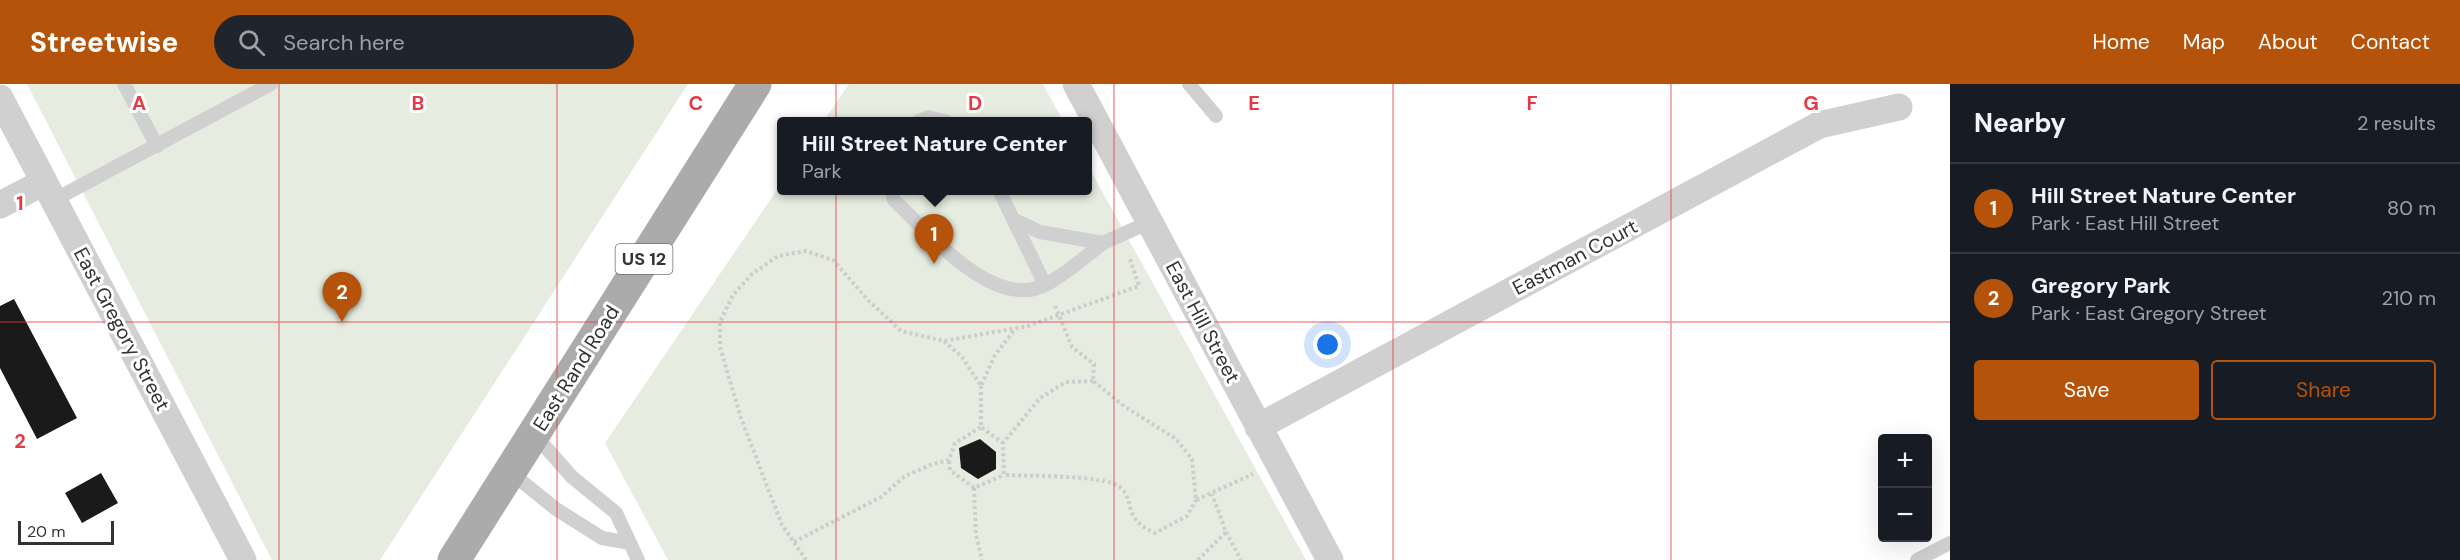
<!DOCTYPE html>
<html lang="en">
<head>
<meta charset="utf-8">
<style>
	:root { --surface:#171b24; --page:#20242c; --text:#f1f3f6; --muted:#9ea1a6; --line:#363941; --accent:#b45309 }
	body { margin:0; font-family:"DM Sans",sans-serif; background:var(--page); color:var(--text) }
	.controls { position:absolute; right:18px; bottom:18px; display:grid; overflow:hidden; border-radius:6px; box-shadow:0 6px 24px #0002 }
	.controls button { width:54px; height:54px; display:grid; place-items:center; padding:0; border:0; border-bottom:2px solid var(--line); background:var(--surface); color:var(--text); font:30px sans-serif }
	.scale { position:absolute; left:18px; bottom:15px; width:96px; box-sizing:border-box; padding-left:6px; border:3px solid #333; border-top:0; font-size:16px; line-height:21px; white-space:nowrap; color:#333; -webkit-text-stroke:4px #fff; paint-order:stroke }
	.you { position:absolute; left:1328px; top:261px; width:21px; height:21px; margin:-15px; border:4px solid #fff; border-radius:50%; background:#1a73e8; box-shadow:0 0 0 9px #1a73e833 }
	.badge { display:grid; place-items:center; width:39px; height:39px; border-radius:50%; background:var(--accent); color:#fff; font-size:20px; font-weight:700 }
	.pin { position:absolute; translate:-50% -50px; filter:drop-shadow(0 2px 3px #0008) }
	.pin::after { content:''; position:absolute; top:32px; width:21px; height:18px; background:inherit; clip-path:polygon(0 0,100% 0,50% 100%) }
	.popup { position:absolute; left:777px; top:33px; width:315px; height:78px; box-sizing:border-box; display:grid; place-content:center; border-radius:6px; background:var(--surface); filter:drop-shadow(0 2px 4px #0005); font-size:20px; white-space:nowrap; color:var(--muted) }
	.popup b { font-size:22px; color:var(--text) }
	.popup::after { content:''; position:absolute; left:50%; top:100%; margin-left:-12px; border:12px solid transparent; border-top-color:var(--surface) }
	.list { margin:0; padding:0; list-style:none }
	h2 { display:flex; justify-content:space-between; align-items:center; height:78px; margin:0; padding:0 24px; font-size:26px }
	h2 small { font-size:20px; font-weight:400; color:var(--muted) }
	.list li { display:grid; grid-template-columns:39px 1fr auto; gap:18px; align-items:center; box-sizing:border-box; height:90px; padding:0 24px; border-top:2px solid var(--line) }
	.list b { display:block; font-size:22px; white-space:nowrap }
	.list p { margin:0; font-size:20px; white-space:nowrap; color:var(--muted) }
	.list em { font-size:20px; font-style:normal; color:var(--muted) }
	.actions { display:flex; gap:12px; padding:18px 24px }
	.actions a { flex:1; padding:14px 0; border:2px solid var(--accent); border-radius:6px; text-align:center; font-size:21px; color:var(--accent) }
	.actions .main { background:var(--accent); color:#fff }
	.icon { flex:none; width:33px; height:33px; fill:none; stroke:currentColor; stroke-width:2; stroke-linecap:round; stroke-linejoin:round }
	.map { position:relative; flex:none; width:1950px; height:476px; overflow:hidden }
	header { display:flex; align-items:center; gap:36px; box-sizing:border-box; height:84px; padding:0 30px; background:var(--accent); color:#fff }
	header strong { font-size:28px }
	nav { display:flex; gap:33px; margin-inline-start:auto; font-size:21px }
	.search { width:420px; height:54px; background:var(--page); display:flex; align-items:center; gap:15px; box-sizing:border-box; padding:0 21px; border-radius:33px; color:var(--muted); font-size:22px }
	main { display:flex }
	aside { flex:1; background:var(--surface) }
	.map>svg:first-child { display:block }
</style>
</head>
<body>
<header>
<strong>Streetwise</strong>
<div class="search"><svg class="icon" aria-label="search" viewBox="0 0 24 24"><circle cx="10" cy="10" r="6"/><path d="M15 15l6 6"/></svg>Search here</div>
<nav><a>Home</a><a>Map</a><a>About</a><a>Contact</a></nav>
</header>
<main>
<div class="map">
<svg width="1950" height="476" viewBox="0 0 1950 476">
	<rect width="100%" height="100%" fill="#fff"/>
	<path fill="#e6ecdf" d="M27 0H688L380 476H272Z
		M849 0H1043L1063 37 823 38Z
		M1087 80 1306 476H668L605 359 781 100V106H1087Z"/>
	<path fill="#1a1a1a" d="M14 215 77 334 37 355 0 284V222Z
		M980 355 996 368V385L978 395 961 384 959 364Z
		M101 389 118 419 82 439 65 409Z"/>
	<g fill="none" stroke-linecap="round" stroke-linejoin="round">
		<path stroke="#cdcdcd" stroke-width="4" stroke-dasharray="3 3" stroke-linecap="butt" d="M1055 222 1072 263 1094 280 1093 297 1124 322 1176 355 1192 375 1196 416 1253 390
			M944 257 962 273 981 302 995 271 1015 245
			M1093 297 1066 298 1040 314 1003 359 1004 391C1026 392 1106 391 1120 403 1137 418 1120 433 1155 449L1187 432 1196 416
			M981 302V343L1003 359
			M949 377 950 386 974 404 1004 391
			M974 404 976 451 982 476
			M1226 448 1241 476
			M794 458 881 413 905 392 933 380 949 376 955 359 981 343
			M806 476 782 441 741 334 720 263V238L733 211 752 190 778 172 806 167 833 176 868 216 901 247 944 257 1028 242 1139 202 1129 172
			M1198 476 1226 448 1212 410"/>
		<path stroke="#d0d0d0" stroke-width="14" d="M124 0 157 62
			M1189 0 1216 32
			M917 38 928 33 947 38
			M891 106 894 116C929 149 994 229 1047 200 1067 189 1085 173 1103 159L1040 148 1013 135
			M999 106 1045 201
			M54 116 271 0
			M1103 159 1150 138
			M510 388 556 425 602 454 630 459 616 429 572 393 534 350
			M630 459 638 476
			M1917 476 1950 459"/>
		<path stroke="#d0d0d0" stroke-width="27" d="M1076 0 1330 476
			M0 14 243 476
			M0 121 44 98
			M1258 343 1819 41 1899 23"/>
		<path stroke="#ababab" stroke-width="33" d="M454 476 755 0"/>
	</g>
	<path fill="none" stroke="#e63946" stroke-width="1.5" stroke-opacity="0.55" d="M279 0V476M557 0V476M836 0V476M1114 0V476M1393 0V476M1671 0V476M0 238H1950"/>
	<g text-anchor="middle" stroke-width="6" stroke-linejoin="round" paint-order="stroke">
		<rect fill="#fff" stroke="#707070" stroke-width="1.5" x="615.5" y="160" width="57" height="30" rx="4.5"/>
		<g font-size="18" font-weight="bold" fill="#333">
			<text x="644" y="181">US 12</text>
		</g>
		<g font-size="20" fill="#333" stroke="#fff">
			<text transform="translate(1575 173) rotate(-28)" y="7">Eastman Court</text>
			<text transform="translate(1203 238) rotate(62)" y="7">East Hill Street</text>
			<text transform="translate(122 245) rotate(62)" y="7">East Gregory Street</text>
			<text transform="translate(576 284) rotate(-58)" y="7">East Rand Road</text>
		</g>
	</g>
	<g font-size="20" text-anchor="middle" font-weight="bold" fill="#e63946" stroke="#fff" stroke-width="6" stroke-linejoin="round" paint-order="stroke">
		<text x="139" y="26">A</text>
		<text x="418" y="26">B</text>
		<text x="696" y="26">C</text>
		<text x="975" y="26">D</text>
		<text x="1254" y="26">E</text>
		<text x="1532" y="26">F</text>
		<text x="1811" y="26">G</text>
		<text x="20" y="126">1</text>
		<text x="20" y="364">2</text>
	</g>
</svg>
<div class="controls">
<button>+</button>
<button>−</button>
</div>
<div class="scale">20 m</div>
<div class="you"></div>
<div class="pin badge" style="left:934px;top:180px">1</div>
<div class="popup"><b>Hill Street Nature Center</b>Park</div>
<div class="pin badge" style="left:342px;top:238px">2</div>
</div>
<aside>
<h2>Nearby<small>2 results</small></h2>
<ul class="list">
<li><span class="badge">1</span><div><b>Hill Street Nature Center</b><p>Park · East Hill Street</p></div><em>80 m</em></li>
<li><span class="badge">2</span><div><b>Gregory Park</b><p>Park · East Gregory Street</p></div><em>210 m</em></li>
</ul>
<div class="actions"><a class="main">Save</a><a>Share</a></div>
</aside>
</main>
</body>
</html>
